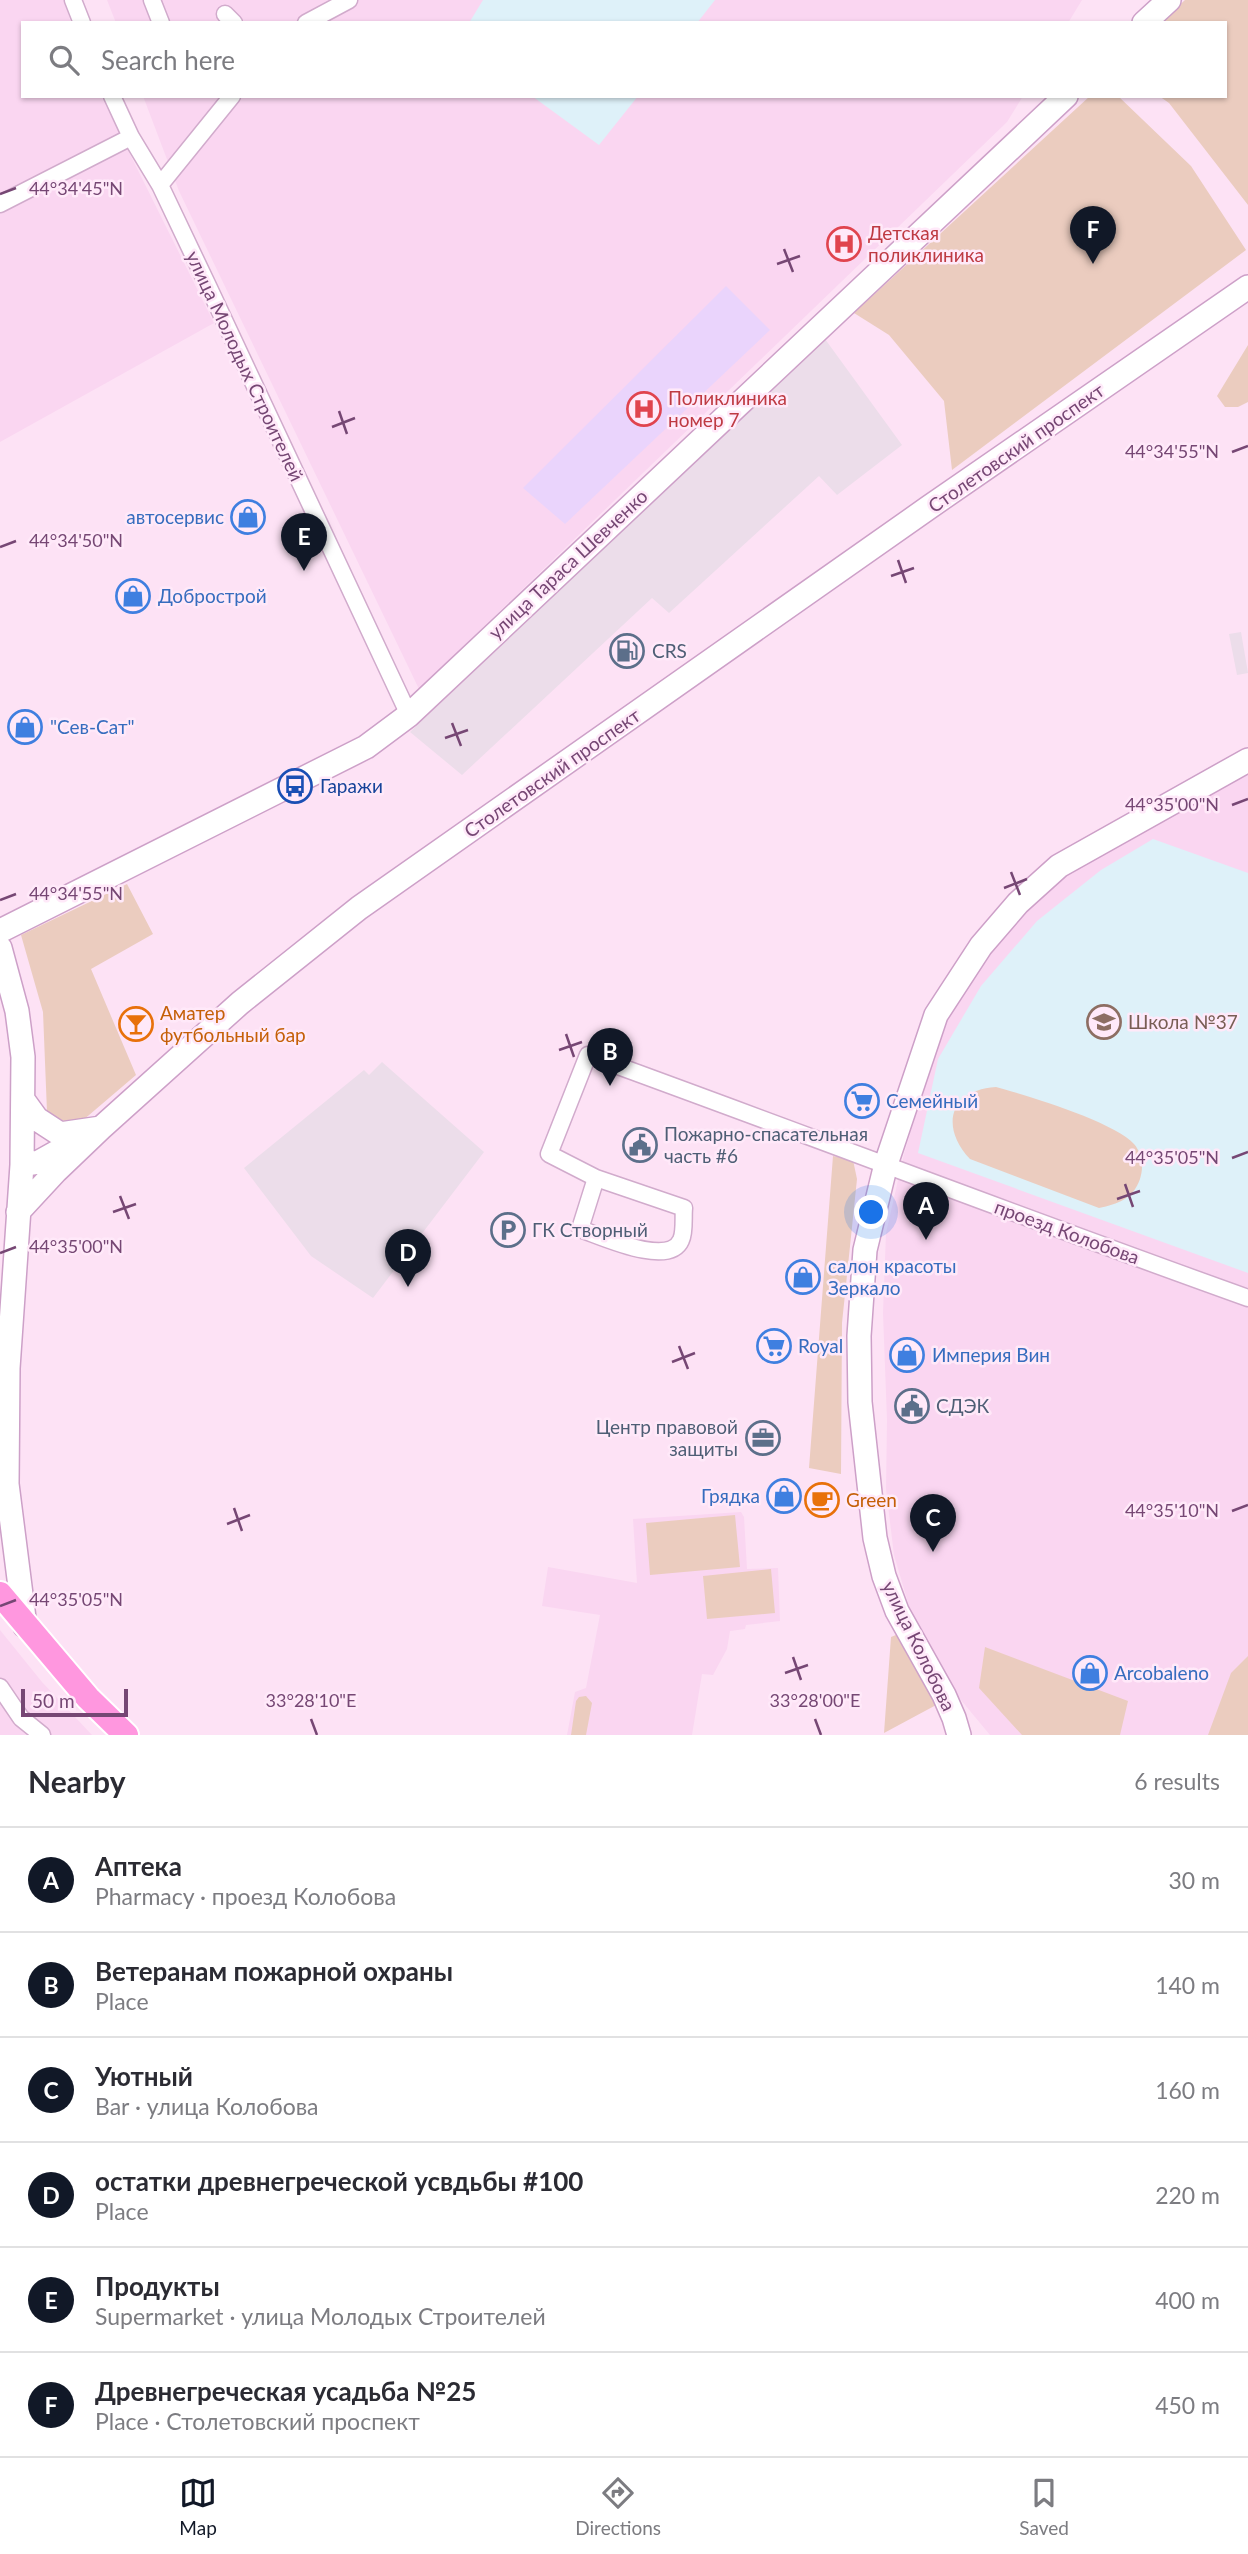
<!DOCTYPE html>
<html lang="en">
<head>
<meta charset="utf-8">
<style>
	:root { --surface:#fff; --page:#f7f7f7; --text:#2b2b33; --muted:#7c7c81; --line:#e1e1e2; --accent:#111827 }
	body { margin:0; font-family:Lato,sans-serif; background:var(--page); color:var(--text) }
	.scale { position:absolute; left:21px; bottom:18px; width:107px; box-sizing:border-box; padding-left:7px; border:4px solid #764774; border-top:0; font-size:19px; line-height:24px; white-space:nowrap; color:#764774; -webkit-text-stroke:5px #ffe9f9; paint-order:stroke }
	.you { position:absolute; left:872px; top:1213px; width:24px; height:24px; margin:-18px; border:5px solid #fff; border-radius:50%; background:#1a73e8; box-shadow:0 0 0 10px #1a73e833 }
	.badge { display:grid; place-items:center; width:46px; height:46px; border-radius:50%; background:var(--accent); color:#fff; font-size:23px; font-weight:700 }
	.pin { position:absolute; translate:-50% -58px; filter:drop-shadow(0 2px 4px #0008) }
	.pin::after { content:''; position:absolute; top:37px; width:24px; height:21px; background:inherit; clip-path:polygon(0 0,100% 0,50% 100%) }
	.list { margin:0; padding:0; list-style:none }
	h2 { display:flex; justify-content:space-between; align-items:center; height:91px; margin:0; padding:0 28px; font-size:30px }
	h2 small { font-size:23px; font-weight:400; color:var(--muted) }
	.list li { display:grid; grid-template-columns:46px 1fr auto; gap:21px; align-items:center; box-sizing:border-box; height:105px; padding:0 28px; border-top:2px solid var(--line) }
	.list b { display:block; font-size:26px; white-space:nowrap }
	.list p { margin:0; font-size:23px; white-space:nowrap; color:var(--muted) }
	.list em { font-size:23px; font-style:normal; color:var(--muted) }
	.icon { flex:none; width:38px; height:38px; fill:none; stroke:currentColor; stroke-width:2; stroke-linecap:round; stroke-linejoin:round }
	.map { position:relative; flex:none; width:1248px; height:1735px; overflow:hidden }
	.search { position:absolute; background:var(--surface); box-shadow:0 2px 5px #0004; left:21px; right:21px; top:21px; height:77px; display:flex; align-items:center; gap:18px; box-sizing:border-box; padding:0 24px; border-radius:0px; color:var(--muted); font-size:26px }
	.sheet { height:721px; background:var(--surface) }
	nav { display:flex; justify-content:space-around; align-items:center; box-sizing:border-box; height:98px; border-top:2px solid var(--line); background:var(--surface); font-size:19px; color:var(--muted) }
	nav a { display:grid; justify-items:center; gap:4px }
	nav .on { color:var(--accent) }
	.map>svg:first-child { display:block }
</style>
</head>
<body>
<div class="map">
<svg width="1248" height="1735" viewBox="0 0 1248 1735">
	<rect width="100%" height="100%" fill="#fde2f5"/>
	<path fill="#fad6f1" d="M0 0H64L71 23H23V96H101L214 323 0 442Z
		M107 0H1082L1068 23H116Z
		M143 96H1023L1007 122 419 689 179 191Z
		M1248 773V1735H990L956 1694 937 1663 909 1606 894 1555 886 1489 887 1420 883 1313 886 1233 904 1154 944 1021 989 951 1050 885 1112 845 1214 793Z
		M741 1512 744 1517 747 1569 778 1568 780 1621 746 1625 745 1629 730 1631 727 1649 713 1675 702 1674 692 1735H567L575 1692 586 1688 600 1615 542 1606 548 1567 637 1583 633 1519Z
		M0 1630 42 1682 92 1735H0Z"/>
	<path fill="#ecddea" d="M825 339 902 445 837 495 819 476 669 613 652 598 462 775 410 732Z
		M1241 632 1248 673 1237 675 1229 634Z
		M382 1062 484 1152 373 1298 311 1256 244 1168 364 1070 369 1075Z"/>
	<path fill="#def1f9" d="M483 0H715L697 23H469Z
		M532 96H638L599 145Z
		M1153 839 1248 873V1273L918 1153 938 1059 981 986 1037 921 1101 870Z"/>
	<path fill="#ead4fc" d="M726 286 770 330 565 524 523 488Z"/>
	<path fill="#ebccbf" d="M1185 0H1248V205L1169 103 1159 96H1225V23H1160Z
		M1090 96H1118L1191 166 1246 250 952 470 944 401 889 335 854 313Z
		M1248 345V402L1238 407H1225L1217 396Z
		M127 884 153 934 91 969 136 1075 75 1127 47 1112 43 1012 21 935Z
		M996 1087C1026 1095 1115 1122 1134 1144 1142 1153 1144 1167 1140 1179 1133 1199 1118 1204 1099 1208L970 1159C940 1127 949 1090 996 1087Z
		M833 1156 853 1160 857 1179 842 1323 841 1474 809 1468Z
		M735 1515 740 1567 650 1575 646 1523Z
		M771 1569 775 1613 707 1619 703 1576Z
		M901 1633 938 1704 884 1733 891 1637Z
		M985 1647 1128 1701 1120 1735H1022L979 1688Z
		M1248 1656V1735H1208L1231 1673Z
		M586 1696 592 1703 586 1735H571L576 1701 579 1697Z"/>
	<g fill="none" stroke-linecap="round" stroke-linejoin="round">
		<g stroke="#d1abcc" stroke-width="19">
			<path id="street" d="M73 0 82 23
				M152 0 161 23
				M225 14 234 23
				M306 23 349 0
				M112 96 131 137 160 185 209 288 409 715
				M160 185 232 96
				M0 204 131 137
				M596 1178 684 1208C683 1217 685 1232 681 1240 669 1268 601 1236 580 1229L596 1178 549 1154 588 1055C808 1135 1027 1219 1248 1298
				M0 1687 21 1718 42 1735"/>
		</g>
		<g stroke="#cda0c8" stroke-width="26">
			<path id="secondary" d="M1144 23 1169 0
				M0 931 366 747 409 715 1066 96
				M0 948 17 1011 23 1057 22 1165 8 1368 7 1484 25 1626
				M24 1101 37 1119 60 1134 101 1128
				M22 1165 39 1162 73 1143
				M18 1212 56 1171 101 1128 240 1003 359 908 928 508 1248 287
				M959 1735 954 1718 944 1695 897 1611 884 1576 875 1538 860 1402 859 1336 865 1250 886 1164 936 1015 981 946 1018 903 1059 866 1248 760"/>
		</g>
		<g stroke="#fff" stroke-width="28">
			<path id="primary" d="M0 1594 88 1698 126 1735"/>
		</g>
		<use href="#street" stroke="#fff" stroke-width="16"/>
		<use href="#secondary" stroke="#fff" stroke-width="23"/>
		<use href="#primary" stroke="#ff97df" stroke-width="24"/>
	</g>
	<path fill="none" stroke="#764774" stroke-width="2.5" d="M0 194 16 188M784 249 793 272M777 264 800 256M339 411 347 434M332 427 355 418M1232 452 1248 446M0 547 16 541M898 560 906 583M891 576 914 568M452 723 461 746M445 738 468 730M1232 805 1248 799M1011 872 1020 895M1004 888 1027 879M0 900 16 894M566 1034 574 1057M559 1050 582 1042M1232 1158 1248 1152M1125 1184 1133 1207M120 1196 129 1219M1117 1199 1140 1191M113 1212 136 1204M0 1253 16 1247M679 1346 688 1369M672 1362 695 1353M234 1508 242 1531M1232 1511 1248 1505M227 1524 250 1515M0 1606 16 1600M793 1657 801 1680M785 1673 808 1665M311 1719 317 1735M815 1719 821 1735"/>
	<defs>
		<g id="hospital-ring" transform="scale(1.75)"><circle r="9.5" fill="#ffe9f9" stroke="#e0444e" stroke-width="1.5"/><path d="M-5-5h3v3.5h4V-5h3V5h-3V1.5h-4V5h-3Z" fill="#e0444e"/></g>
		<g id="shop-ring" transform="scale(1.75)"><circle r="9.5" fill="#ffe9f9" stroke="#3f7fe0" stroke-width="1.5"/><path d="M-5-2.5h2.3a2.7 3.5 0 0 1 5.4 0H5L5.5 6h-11ZM-1.5-2.5h3a1.5 2.3 0 0 0-3 0Z" fill="#3f7fe0"/></g>
		<g id="fuel-ring" transform="scale(1.75)"><circle r="9.5" fill="#ffe9f9" stroke="#5c6f8a" stroke-width="1.5"/><path d="M-5.5-6h7V0h2V4h1.3V-2.5L3-4.5l.8-.8L6-3V5H2.5V1h-1V6h-7ZM-4.2-4.7v3.2H.2V-4.7Z" fill="#5c6f8a"/></g>
		<g id="bus-ring" transform="scale(1.75)"><circle r="9.5" fill="#ffe9f9" stroke="#1a4fb4" stroke-width="1.5"/><path d="M-5-6H5V4H4V6H2V4H-2V6H-4V4H-5ZM-3.5-4V0h7V-4ZM-3.5 1.2v1.5H-2V1.2ZM2 1.2v1.5H3.5V1.2Z" fill="#1a4fb4"/></g>
		<g id="school-ring" transform="scale(1.75)"><circle r="9.5" fill="#ffe9f9" stroke="#8d6e63" stroke-width="1.5"/><path d="M0-5L7-2L0 1L-7-2ZM-4 1L0 2.5L4 1V4Q0 6-4 4Z" fill="#8d6e63"/></g>
		<g id="bar-ring" transform="scale(1.75)"><circle r="9.5" fill="#ffe9f9" stroke="#e8710a" stroke-width="1.5"/><path d="M-6-5H6L.8 .8V4.5H3.5V6h-7V4.5H-.8V.8Z" fill="#e8710a"/></g>
		<g id="supermarket-ring" transform="scale(1.75)"><circle r="9.5" fill="#ffe9f9" stroke="#3f7fe0" stroke-width="1.5"/><path d="M-6-5.5h2.5l.6 2H6L4.5 2H-2.5L-4.4-4H-6ZM-1.5 3.2a1.3 1.3 0 1 0 .1 0ZM3 3.2a1.3 1.3 0 1 0 .1 0Z" fill="#3f7fe0"/></g>
		<g id="civic-ring" transform="scale(1.75)"><circle r="9.5" fill="#ffe9f9" stroke="#5c6f8a" stroke-width="1.5"/><path d="M-.6-6.5H3V-4.5H.6V-3L4-1V1h2V6H-6V1h2V-1L-.6-3ZM-1.2 2.5V6h2.4V2.5Z" fill="#5c6f8a"/></g>
		<g id="parking-ring" transform="scale(1.75)"><circle r="9.5" fill="#ffe9f9" stroke="#5c6f8a" stroke-width="1.5"/><path d="M-3.5-5.5H1a3.5 3.5 0 0 1 0 7H-1V5.5H-3.5ZM-1-3.4V-.6H.8a1.4 1.4 0 0 0 0-2.8Z" fill="#5c6f8a"/></g>
		<g id="office-ring" transform="scale(1.75)"><circle r="9.5" fill="#ffe9f9" stroke="#5c6f8a" stroke-width="1.5"/><path d="M-6-3h4V-5.5h4V-3h4V5H-6ZM-1-4.5V-3h2v-1.5ZM-6 0V1H6V0Z" fill="#5c6f8a"/></g>
		<g id="cafe-ring" transform="scale(1.75)"><circle r="9.5" fill="#ffe9f9" stroke="#e8710a" stroke-width="1.5"/><path d="M-5.5-4.5H6V0H3Q3 3.5 0 3.5H-2.5Q-5.5 3.5-5.5 0ZM3-3.2v2h1.7v-2ZM-6 4.5H4V6H-6Z" fill="#e8710a"/></g>
	</defs>
	<g fill-rule="evenodd">
		<use href="#hospital-ring" x="844" y="244"/>
		<use href="#hospital-ring" x="644" y="409"/>
		<use href="#shop-ring" x="248" y="517"/>
		<use href="#shop-ring" x="133" y="596"/>
		<use href="#fuel-ring" x="627" y="651"/>
		<use href="#shop-ring" x="25" y="727"/>
		<use href="#bus-ring" x="295" y="786"/>
		<use href="#school-ring" x="1104" y="1022"/>
		<use href="#bar-ring" x="136" y="1024"/>
		<use href="#supermarket-ring" x="862" y="1101"/>
		<use href="#civic-ring" x="640" y="1145"/>
		<use href="#parking-ring" x="508" y="1230"/>
		<use href="#shop-ring" x="803" y="1277"/>
		<use href="#supermarket-ring" x="774" y="1346"/>
		<use href="#shop-ring" x="907" y="1355"/>
		<use href="#civic-ring" x="912" y="1406"/>
		<use href="#office-ring" x="763" y="1438"/>
		<use href="#shop-ring" x="784" y="1496"/>
		<use href="#cafe-ring" x="822" y="1500"/>
		<use href="#shop-ring" x="1090" y="1673"/>
	</g>
	<g text-anchor="middle" stroke-width="5" stroke-linejoin="round" paint-order="stroke">
		<g font-size="19" fill="#be3a42" stroke="#ffe9f9" text-anchor="start">
			<text x="868" y="240">Детская<tspan x="868" dy="22">поликлиника</tspan></text>
			<text x="668" y="405">Поликлиника<tspan x="668" dy="22">номер 7</tspan></text>
		</g>
		<g font-size="19" fill="#764774" stroke="#ffe9f9">
			<text transform="translate(245 366) rotate(65)" y="7">улица Молодых Строителей</text>
			<text transform="translate(1016 448) rotate(-35)" y="7">Столетовский проспект</text>
			<text transform="translate(568 564) rotate(-43)" y="7">улица Тараса Шевченко</text>
			<text transform="translate(552 773) rotate(-35)" y="7">Столетовский проспект</text>
			<text transform="translate(1067 1232) rotate(20)" y="7">проезд Колобова</text>
			<text transform="translate(919 1646) rotate(64)" y="7">улица Колобова</text>
		</g>
		<g font-size="19" fill="#366cbe" stroke="#ffe9f9" text-anchor="start">
			<text x="224" y="524" text-anchor="end">автосервис</text>
			<text x="158" y="603">Добрострой</text>
			<text x="50" y="734">"Сев-Сат"</text>
			<text x="886" y="1108">Семейный</text>
			<text x="828" y="1273">салон красоты<tspan x="828" dy="22">Зеркало</tspan></text>
			<text x="798" y="1353">Royal</text>
			<text x="932" y="1362">Империя Вин</text>
			<text x="760" y="1503" text-anchor="end">Грядка</text>
			<text x="1114" y="1680">Arcobaleno</text>
		</g>
		<g font-size="19" fill="#4e5e75" stroke="#ffe9f9" text-anchor="start">
			<text x="652" y="658">CRS</text>
			<text x="664" y="1141">Пожарно-спасательная<tspan x="664" dy="22">часть #6</tspan></text>
			<text x="532" y="1237">ГК Створный</text>
			<text x="936" y="1413">СДЭК</text>
			<text x="738" y="1434" text-anchor="end">Центр правовой<tspan x="738" dy="22">защиты</tspan></text>
		</g>
		<g font-size="19" fill="#164399" stroke="#ffe9f9" text-anchor="start">
			<text x="320" y="793">Гаражи</text>
		</g>
		<g font-size="19" fill="#c56008" stroke="#ffe9f9" text-anchor="start">
			<text x="160" y="1020">Аматер<tspan x="160" dy="22">футбольный бар</tspan></text>
			<text x="846" y="1507">Green</text>
		</g>
		<g font-size="19" fill="#785e54" stroke="#ffe9f9" text-anchor="start">
			<text x="1128" y="1029">Школа №37</text>
		</g>
	</g>
	<g font-size="18" text-anchor="middle" fill="#764774" stroke="#ffe9f9" stroke-width="5" stroke-linejoin="round" paint-order="stroke">
		<text x="76" y="195">44°34'45"N</text>
		<text x="1172" y="458">44°34'55"N</text>
		<text x="76" y="547">44°34'50"N</text>
		<text x="1172" y="811">44°35'00"N</text>
		<text x="76" y="900">44°34'55"N</text>
		<text x="1172" y="1164">44°35'05"N</text>
		<text x="76" y="1253">44°35'00"N</text>
		<text x="1172" y="1517">44°35'10"N</text>
		<text x="76" y="1606">44°35'05"N</text>
		<text x="311" y="1707">33°28'10"E</text>
		<text x="815" y="1707">33°28'00"E</text>
	</g>
</svg>
<div class="scale">50 m</div>
<div class="you"></div>
<div class="pin badge" style="left:926px;top:1240px">A</div>
<div class="pin badge" style="left:610px;top:1086px">B</div>
<div class="pin badge" style="left:933px;top:1552px">C</div>
<div class="pin badge" style="left:408px;top:1287px">D</div>
<div class="pin badge" style="left:304px;top:571px">E</div>
<div class="pin badge" style="left:1093px;top:264px">F</div>
<div class="search"><svg class="icon" aria-label="search" viewBox="0 0 24 24"><circle cx="10" cy="10" r="6"/><path d="M15 15l6 6"/></svg>Search here</div>
</div>
<section class="sheet">
<h2>Nearby<small>6 results</small></h2>
<ul class="list">
<li><span class="badge">A</span><div><b>Аптека</b><p>Pharmacy · проезд Колобова</p></div><em>30 m</em></li>
<li><span class="badge">B</span><div><b>Ветеранам пожарной охраны</b><p>Place</p></div><em>140 m</em></li>
<li><span class="badge">C</span><div><b>Уютный</b><p>Bar · улица Колобова</p></div><em>160 m</em></li>
<li><span class="badge">D</span><div><b>остатки древнегреческой усвдьбы #100</b><p>Place</p></div><em>220 m</em></li>
<li><span class="badge">E</span><div><b>Продукты</b><p>Supermarket · улица Молодых Строителей</p></div><em>400 m</em></li>
<li><span class="badge">F</span><div><b>Древнегреческая усадьба №25</b><p>Place · Столетовский проспект</p></div><em>450 m</em></li>
</ul>
</section>
<nav>
<a class="on"><svg class="icon" aria-label="map" viewBox="0 0 24 24"><path d="M3 6l6-2 6 2 6-2v14l-6 2-6-2-6 2zM9 4v14M15 6v14"/></svg>Map</a>
<a><svg class="icon" aria-label="directions" viewBox="0 0 24 24"><path d="M12 3l9 9-9 9-9-9zM9 14v-3h6M13 9l2 2-2 2"/></svg>Directions</a>
<a><svg class="icon" aria-label="saved" viewBox="0 0 24 24"><path d="M7 4h10v16l-5-4-5 4z"/></svg>Saved</a>
</nav>
</body>
</html>
